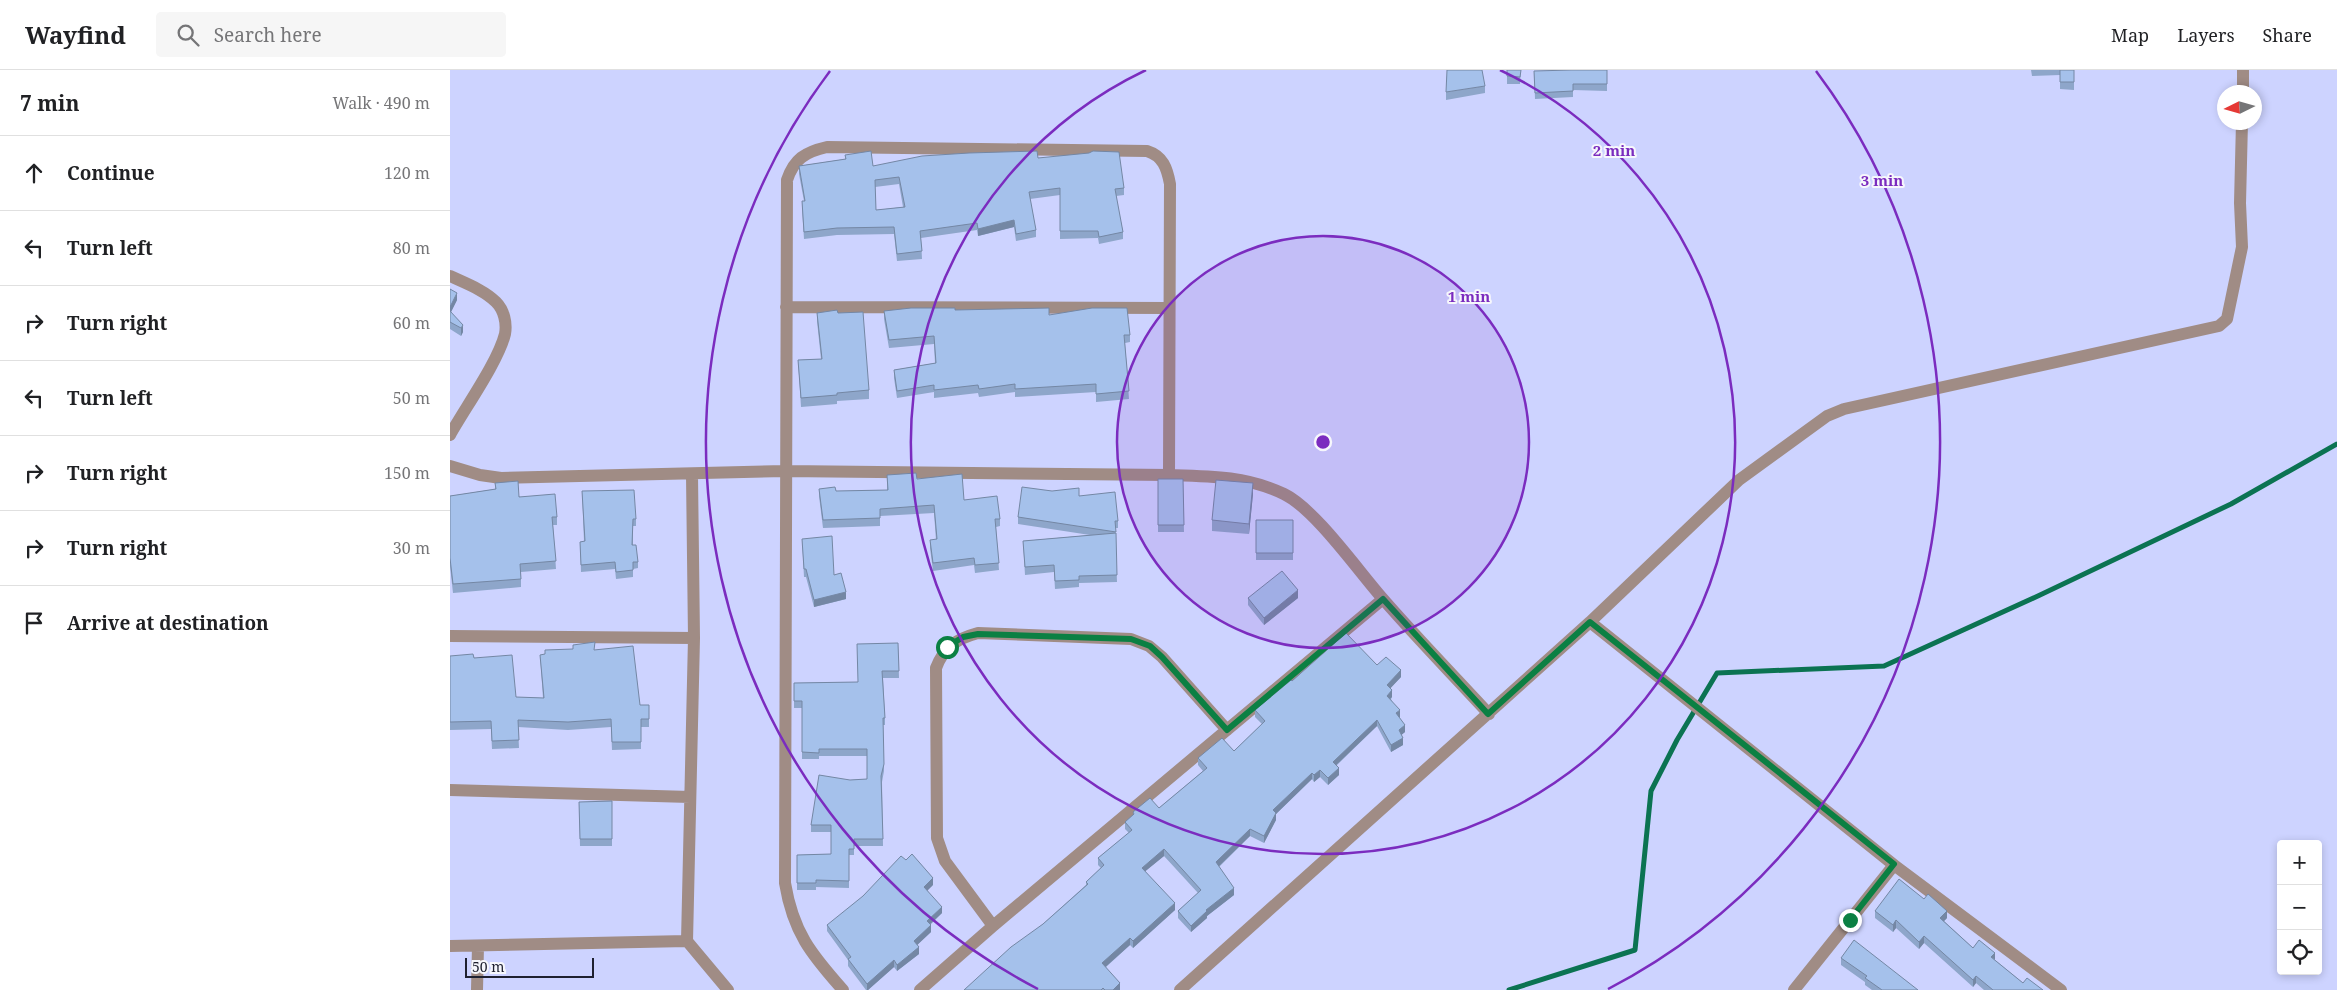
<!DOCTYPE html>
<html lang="en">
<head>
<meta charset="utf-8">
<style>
	:root { --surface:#fff; --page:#f6f6f6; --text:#202124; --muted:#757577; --line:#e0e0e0 }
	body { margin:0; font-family:"Noto Serif",serif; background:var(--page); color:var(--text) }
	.controls { position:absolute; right:15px; bottom:15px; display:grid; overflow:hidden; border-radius:5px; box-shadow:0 2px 8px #0003 }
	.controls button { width:45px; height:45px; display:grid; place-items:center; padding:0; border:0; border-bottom:1px solid var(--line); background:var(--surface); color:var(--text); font:25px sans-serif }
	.compass { position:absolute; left:1767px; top:15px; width:45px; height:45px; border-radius:50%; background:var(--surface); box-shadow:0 2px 8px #0003; rotate:265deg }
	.scale { position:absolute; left:15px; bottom:12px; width:129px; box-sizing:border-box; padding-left:5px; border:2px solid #1f2130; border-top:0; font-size:14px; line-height:18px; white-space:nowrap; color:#1f2130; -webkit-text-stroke:4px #f6f7fc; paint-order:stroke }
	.stop { position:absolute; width:15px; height:15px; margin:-11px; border:4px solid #0b8043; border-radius:50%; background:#fff }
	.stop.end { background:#0b8043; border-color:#fff; box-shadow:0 1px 5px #0008 }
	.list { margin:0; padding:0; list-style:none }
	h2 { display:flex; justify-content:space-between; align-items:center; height:65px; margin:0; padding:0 20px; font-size:21px }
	h2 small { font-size:16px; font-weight:400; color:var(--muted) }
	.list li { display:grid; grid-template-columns:32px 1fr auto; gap:15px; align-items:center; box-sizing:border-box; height:75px; padding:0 20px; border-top:1px solid var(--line) }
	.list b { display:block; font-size:19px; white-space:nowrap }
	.list em { font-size:16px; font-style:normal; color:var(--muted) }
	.icon { flex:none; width:28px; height:28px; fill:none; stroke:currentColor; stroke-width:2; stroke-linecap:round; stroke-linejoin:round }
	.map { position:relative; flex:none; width:1887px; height:920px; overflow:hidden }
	header { display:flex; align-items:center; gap:30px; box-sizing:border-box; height:70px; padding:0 25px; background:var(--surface); border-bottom:1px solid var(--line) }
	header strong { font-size:24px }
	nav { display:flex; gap:28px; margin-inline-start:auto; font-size:18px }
	.search { width:350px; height:45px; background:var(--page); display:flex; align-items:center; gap:12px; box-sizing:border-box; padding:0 18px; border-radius:5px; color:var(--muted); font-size:19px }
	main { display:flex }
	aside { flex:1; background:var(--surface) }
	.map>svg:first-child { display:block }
</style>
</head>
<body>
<header>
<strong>Wayfind</strong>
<div class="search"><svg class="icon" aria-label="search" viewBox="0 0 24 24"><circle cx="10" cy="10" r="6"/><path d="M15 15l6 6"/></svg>Search here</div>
<nav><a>Map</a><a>Layers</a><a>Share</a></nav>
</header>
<main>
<aside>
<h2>7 min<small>Walk · 490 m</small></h2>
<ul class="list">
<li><svg class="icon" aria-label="ahead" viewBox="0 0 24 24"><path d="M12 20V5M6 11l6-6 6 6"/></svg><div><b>Continue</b></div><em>120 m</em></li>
<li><svg class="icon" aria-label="left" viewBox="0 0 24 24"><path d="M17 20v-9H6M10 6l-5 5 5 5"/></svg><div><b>Turn left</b></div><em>80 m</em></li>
<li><svg class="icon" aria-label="right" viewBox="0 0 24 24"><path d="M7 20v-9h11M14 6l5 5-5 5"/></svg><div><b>Turn right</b></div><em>60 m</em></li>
<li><svg class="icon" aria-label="left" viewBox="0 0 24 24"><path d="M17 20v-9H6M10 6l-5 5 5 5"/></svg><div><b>Turn left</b></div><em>50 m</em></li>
<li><svg class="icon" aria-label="right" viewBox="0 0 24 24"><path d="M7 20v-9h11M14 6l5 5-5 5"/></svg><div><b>Turn right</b></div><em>150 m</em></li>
<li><svg class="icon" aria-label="right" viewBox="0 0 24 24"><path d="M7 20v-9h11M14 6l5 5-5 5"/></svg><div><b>Turn right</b></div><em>30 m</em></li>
<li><svg class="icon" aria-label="arrive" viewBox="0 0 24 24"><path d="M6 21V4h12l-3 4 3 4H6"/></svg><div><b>Arrive at destination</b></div></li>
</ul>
</aside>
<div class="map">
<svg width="1887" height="920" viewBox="0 0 1887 920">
	<rect width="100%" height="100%" fill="#cdd3ff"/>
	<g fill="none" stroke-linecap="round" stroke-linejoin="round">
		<path stroke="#0b7352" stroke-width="5" d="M1059 920 1185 880 1201 721 1227 670 1267 603 1434 596 1590 525 1781 434 1887 374"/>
		<path stroke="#a08c85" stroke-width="12" d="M1793 22V0
			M0 206C15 213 34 220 46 232 54 240 57 253 55 264 48 292 15 338 0 365
			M336 237 718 238
			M0 396 30 405 51 408 335 401 719 405C759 406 797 406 834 424 865 439 909 502 933 529 967 568 1004 606 1039 644
			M242 405 244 568 237 871 278 920
			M1140 552 1444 795 1611 920
			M0 566 244 568
			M0 720 240 727
			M543 856 495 791 487 768 486 598C494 577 506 569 528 563L681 569 699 576 712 587 777 660
			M0 876 237 871
			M27 920 28 876
			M393 920C361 884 343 862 335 813L337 110C344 89 355 82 377 77L697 81C713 86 717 98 720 114L719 405
			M470 920 543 856 933 529
			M730 920 1140 552 1289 410 1377 346 1394 339 1769 256 1777 249 1792 177 1790 133 1792 52
			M1344 920 1444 795"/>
	</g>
	<path fill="#8ea6ca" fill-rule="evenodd" d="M1057 0H1071L1070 14H1057Z
		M1157 0V21L1123 20V27L1085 29 1084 1Z
		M1581 0H1624V20L1610 19V5L1582 6Z
		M1035 16V23L996 30V22Z
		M395 85 423 96 588 88 674 118V125L666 126 673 162V169L649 174 648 168 610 169V125L580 129 586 160V167L566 171 564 157 528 166 527 160 471 168 472 189 447 191 444 164 387 165 354 169 352 138V131H354L349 104V96L395 89ZM449 114 453 137 426 140 425 117Z
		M0 219 7 230 1 242 13 262 11 266 0 259Z
		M505 240 599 245 680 265V272L675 273 679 329 646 332V322L565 327V322L529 327 528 323 484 328V322L447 328 444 308V300L485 293 484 274 439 278 434 249V241Z
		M367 243H388L419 320V329L387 331V334L351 337 348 290 371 289 367 251Z
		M437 405 467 409 514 430 550 449V456L546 457 549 500 525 503 524 495 483 501 480 478V470H486L484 443 430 446V456L373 458 369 426V419L386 421 437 420Z
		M708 409H733L734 462H708Z
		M45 413 107 447V455H103L106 499 71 502V517L3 523 0 496V426L45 419Z
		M132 421 186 449V456H183V475L188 492V498L183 499V507L166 509 165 499 131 502 130 472 134 471Z
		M803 424 799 464 762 461V450Z
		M629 426 668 451V458H665L667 512 629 513V517L605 519 604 502 575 505 573 471 640 465 568 454V447Z
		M806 450H843V490H806Z
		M352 469 384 505 396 529 364 537 356 507H354Z
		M798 528H848L814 555 798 535Z
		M448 573 449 608H433L435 648V655H433L434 701 432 712 433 776H404V785H399V818L366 817V820H347V785L381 784V762H361V755L400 710 417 709V686H369V689H352V638H344V613L408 612Z
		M145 580 190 635H199V657H191V679L162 680 161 657 118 660 68 657 69 678 42 679 41 659 0 660V586L24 588 66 627 93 628 90 585Z
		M927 595 951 607 940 618 942 627 941 629 950 647H949L955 662 951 665 953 675 941 682 927 656 887 695 889 705 878 715 870 707 864 712 862 709 826 744V750L814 773 800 766 769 797 784 825 757 846V848L741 862 728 848V841L748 823 714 786 695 801 725 840 683 878 680 875 656 897 670 920H514L593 854 636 815V812L651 798 648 795V788L679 763 675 759V752L683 745V742L709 738 753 701 748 695V688L784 681 812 654 805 647V640L842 611Z
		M162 731V776H130L129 732Z
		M483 815 477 820 492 843 481 854V862L467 875 469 884 447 901 444 897 418 920H416L398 896V890L377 861V855Z
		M1425 841 1497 848 1494 851 1523 878 1545 890 1573 913 1593 920H1534L1526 913 1523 917 1474 873 1469 879 1446 858 1443 862 1425 848Z
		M1391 888 1468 920H1422L1415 915V912L1391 895Z"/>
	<path fill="#7487a4" d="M564 150V157L528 166V159Z
		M7 223V230L0 244V237Z
		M13 255V262L11 266V258Z
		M803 413V424L799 464V454Z
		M848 520V528L814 555V548Z
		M396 522V529L364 537V530Z
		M951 600V607L937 622V615Z
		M942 620V627L937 632V626Z
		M950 640V647L946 650V643Z
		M927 650V656L883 698V692Z
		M955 655V662L949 667V660Z
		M953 668V675L941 682V675Z
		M889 698V705L878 715V708Z
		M870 700V707L864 712V705Z
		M862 703V709L826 744V750L814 773V766L823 740Z
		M800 759V766L766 799V792Z
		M714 779V786L692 804V798Z
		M483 808V815L474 824V817Z
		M784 818V825L757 846V848L741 862V856L756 840Z
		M725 833V840L683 878V871Z
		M492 837V843L477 857V851Z
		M1497 841V848L1490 855V848Z
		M1446 850V858L1443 862V855Z
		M481 855V862L464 878V871Z
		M1474 866V873L1469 879V872Z
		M680 868V875L652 900V893Z
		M469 877V884L447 901V895Z
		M1545 883V890L1541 887Z
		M444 890V897L418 920H417V914Z
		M1526 906V913L1523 917V910Z
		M670 913V920H663Z"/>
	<path fill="#a5c1eb" stroke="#7487a4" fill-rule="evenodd" d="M997 0H1032L1035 16 996 22Z
		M1057 0H1071L1070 7 1057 6Z
		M1121 0H1157V14H1123V21L1085 23 1084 1Z
		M1610 0H1624V12H1610Z
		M421 81 423 96 472 86 519 83 587 81 588 88 639 83 643 81 669 82 674 118 665 119 673 162 649 167 648 161H610V118L579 122 586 160 566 164 564 150 528 159 527 153 470 161 472 181 447 184 444 157 387 158 354 162 352 131H355L349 96 396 89 395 85ZM449 107 455 137 426 140 425 110Z
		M0 219 7 223 0 237Z
		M461 238H505V240L599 238V245L642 238H677L680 265H674L679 321 646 324V314L565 319V314L529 319 528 315 484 320V315L447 321 444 300 486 293 484 266 439 270 434 241Z
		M387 240 388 243 413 242 419 320 387 323V325L351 328 348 290 372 289 367 243Z
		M0 241 13 255 11 258 0 252Z
		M466 403 467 409 512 404 514 430 547 426 550 449H545L549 493 525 495 524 488 483 493 480 470 487 469 484 435 430 439V448L373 450 369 419 385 417 386 421 438 420 437 405Z
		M708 409H733L734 455H708Z
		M766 410 803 413 799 454 762 450Z
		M68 411 69 427 105 424 107 447H102L106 491 70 494 71 509 3 514 0 488V426L46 419 45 413Z
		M572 417 602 421 629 418V426L665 422 668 451H665L666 462 568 447Z
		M184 420 186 449H183L182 475H186L188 492H183V500L166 502 165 492 131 495 130 472 135 471 132 421Z
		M806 450H843V483H806Z
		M666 463 667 505 629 506V510L605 511 604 495 575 497 573 471Z
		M382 466 384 505 391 503 396 522 364 530 356 499H354L352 469Z
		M832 501 848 520 814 548 798 528Z
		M896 563 927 595 936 587 951 600 937 615 942 620 937 626 950 640 946 643 955 655 949 660 953 668 941 675 927 650 883 692 889 698 878 708 870 700 864 705 862 703 823 740 826 743 814 766 800 759 766 792 784 818 756 840 757 841 741 856 728 841 751 820 714 779 692 798 725 833 683 871 680 868 652 893 670 913 663 920H655L653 918 651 920H514L561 877 593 854 638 814 636 812 654 795 648 788 682 760 675 752 684 744 683 742 700 728 709 738 757 698 748 688 772 668 784 681 815 651 805 640 841 610 842 611Z
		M145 572 144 580 183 576 190 635H199V649H191V672H162L161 649 118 652 68 650 69 670 42 671 41 651 0 652V586L23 584 24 588 62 585 66 627 94 628 90 585 95 584V580L123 579V575Z
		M448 573 449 601H432L435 648H433L434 694 431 706 433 769H404V779H399V811L366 810V813H347V785L381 784V755H361L369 705 400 710 417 709V679H369V683L352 682V631H344V613L408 612 407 574Z
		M162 731V769H130L129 732Z
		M462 784 483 808 474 817 492 837 477 851 481 855 464 871 469 877 447 895 444 890 417 914 398 889 401 887 377 855 413 826 451 786 456 790Z
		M1449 809 1474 829 1478 824 1497 841 1490 848 1523 878 1529 870 1545 883 1541 887 1573 913 1577 908 1593 920H1543L1526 906 1523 910 1474 866 1469 872 1446 850 1443 855 1425 841Z
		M1404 870 1468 920H1432L1415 908 1417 906 1391 888Z"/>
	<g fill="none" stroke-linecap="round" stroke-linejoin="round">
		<path stroke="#0b8043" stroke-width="6" d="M497 577 513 567 528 564 681 569 700 576 712 587 777 660 933 529 1038 644 1140 552 1444 794 1400 850"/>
	</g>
	<circle cx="873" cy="372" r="206" fill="#7b2cbf" fill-opacity=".12"/>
	<g fill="none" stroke="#7b2cbf" stroke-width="2.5">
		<circle cx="873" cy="372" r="206"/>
		<path d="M1050 0A412 412 0 1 1 696 0"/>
		<path d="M588 919A617 617 0 0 1 380 1M1366 1A617 617 0 0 1 1158 919"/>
	</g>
	<circle cx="873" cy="372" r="8" fill="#7b2cbf" stroke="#f6f7fc" stroke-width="2.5"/>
	<g font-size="15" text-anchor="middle" font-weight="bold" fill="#7b2cbf" stroke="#f6f7fc" stroke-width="4" stroke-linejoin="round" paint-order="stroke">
		<text x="1164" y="86">2 min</text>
		<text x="1432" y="116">3 min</text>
		<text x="1019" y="232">1 min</text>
	</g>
</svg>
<div class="controls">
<button>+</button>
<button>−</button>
<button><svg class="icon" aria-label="locate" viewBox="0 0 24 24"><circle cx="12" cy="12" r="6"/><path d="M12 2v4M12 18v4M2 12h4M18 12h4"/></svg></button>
</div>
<svg class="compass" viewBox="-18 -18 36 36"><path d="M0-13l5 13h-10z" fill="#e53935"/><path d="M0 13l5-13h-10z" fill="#757577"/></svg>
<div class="scale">50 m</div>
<div class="stop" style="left:497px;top:577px"></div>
<div class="stop end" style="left:1400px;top:850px"></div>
</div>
</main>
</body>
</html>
